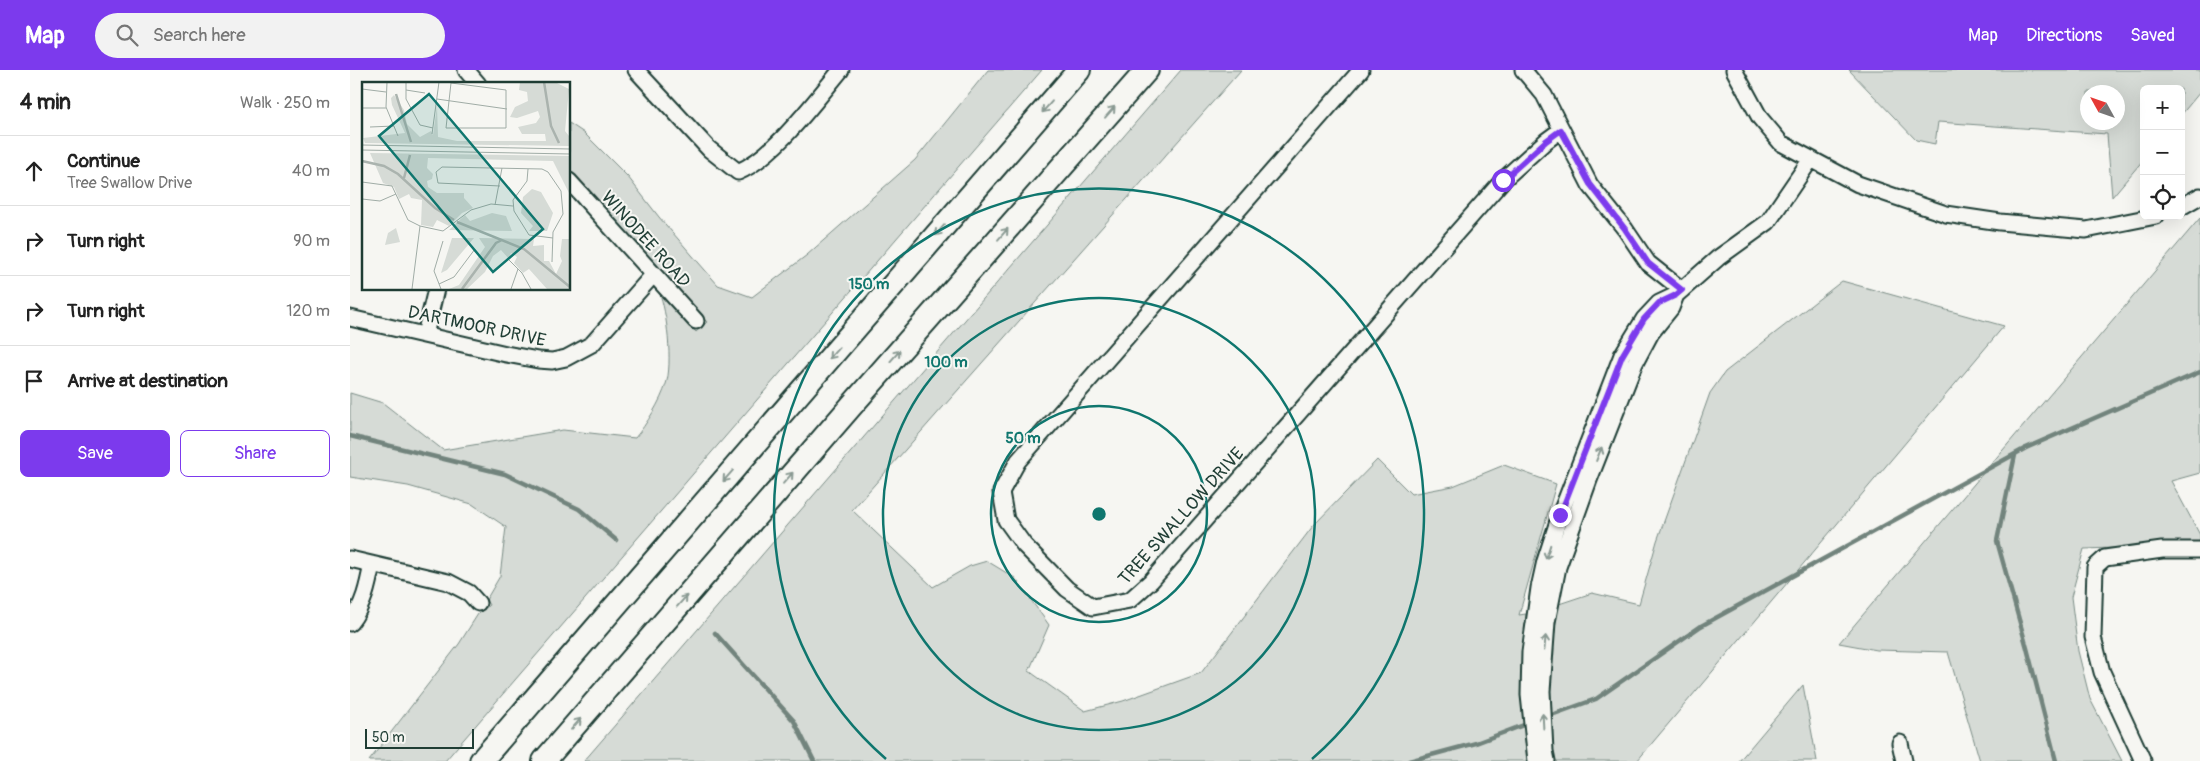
<!DOCTYPE html>
<html lang="en">
<head>
<meta charset="utf-8">
<style>
	:root { --surface:#fff; --page:#f2f2f2; --text:#222; --muted:#767676; --line:#e0e0e0; --accent:#7c3aed }
	body { margin:0; font-family:Pangolin,sans-serif; background:var(--page); color:var(--text) }
	.controls { position:absolute; right:15px; top:15px; display:grid; overflow:hidden; border-radius:8px; box-shadow:0 5px 20px #0002 }
	.controls button { width:45px; height:45px; display:grid; place-items:center; padding:0; border:0; border-bottom:1px solid var(--line); background:var(--surface); color:var(--text); font:25px sans-serif }
	.compass { position:absolute; left:1730px; top:15px; width:45px; height:45px; border-radius:50%; background:var(--surface); box-shadow:0 5px 20px #0002; rotate:310deg }
	.scale { position:absolute; left:15px; bottom:12px; width:109px; box-sizing:border-box; padding-left:5px; border:2px solid #1f3d34; border-top:0; font-size:14px; line-height:18px; white-space:nowrap; color:#1f3d34; -webkit-text-stroke:4px #f6f6f2; paint-order:stroke }
	.stop { position:absolute; width:15px; height:15px; margin:-11px; border:4px solid #7c3aed; border-radius:50%; background:#fff }
	.stop.end { background:#7c3aed; border-color:#fff; box-shadow:0 1px 5px #0008 }
	.list { margin:0; padding:0; list-style:none }
	h2 { display:flex; justify-content:space-between; align-items:center; height:65px; margin:0; padding:0 20px; font-size:21px }
	h2 small { font-size:16px; font-weight:400; color:var(--muted) }
	.list li { display:grid; grid-template-columns:32px 1fr auto; gap:15px; align-items:center; box-sizing:border-box; height:70px; padding:0 20px; border-top:1px solid var(--line) }
	.list b { display:block; font-size:19px; white-space:nowrap }
	.list p { margin:0; font-size:16px; white-space:nowrap; color:var(--muted) }
	.list em { font-size:16px; font-style:normal; color:var(--muted) }
	.actions { display:flex; gap:10px; padding:15px 20px }
	.actions a { flex:1; padding:11px 0; border:1px solid var(--accent); border-radius:8px; text-align:center; font-size:18px; color:var(--accent) }
	.actions .main { background:var(--accent); color:#fff }
	.icon { flex:none; width:28px; height:28px; fill:none; stroke:currentColor; stroke-width:2; stroke-linecap:round; stroke-linejoin:round }
	.map { position:relative; flex:none; width:1850px; height:691px; overflow:hidden }
	header { display:flex; align-items:center; gap:30px; box-sizing:border-box; height:70px; padding:0 25px; background:var(--accent); color:#fff }
	header strong { font-size:24px }
	nav { display:flex; gap:28px; margin-inline-start:auto; font-size:18px }
	.search { width:350px; height:45px; background:var(--page); display:flex; align-items:center; gap:12px; box-sizing:border-box; padding:0 18px; border-radius:28px; color:var(--muted); font-size:19px }
	main { display:flex }
	aside { flex:1; background:var(--surface) }
	.map>svg:first-child { display:block }
</style>
</head>
<body>
<header>
<strong>Map</strong>
<div class="search"><svg class="icon" aria-label="search" viewBox="0 0 24 24"><circle cx="10" cy="10" r="6"/><path d="M15 15l6 6"/></svg>Search here</div>
<nav><a>Map</a><a>Directions</a><a>Saved</a></nav>
</header>
<main>
<aside>
<h2>4 min<small>Walk · 250 m</small></h2>
<ul class="list">
<li><svg class="icon" aria-label="ahead" viewBox="0 0 24 24"><path d="M12 20V5M6 11l6-6 6 6"/></svg><div><b>Continue</b><p>Tree Swallow Drive</p></div><em>40 m</em></li>
<li><svg class="icon" aria-label="right" viewBox="0 0 24 24"><path d="M7 20v-9h11M14 6l5 5-5 5"/></svg><div><b>Turn right</b></div><em>90 m</em></li>
<li><svg class="icon" aria-label="right" viewBox="0 0 24 24"><path d="M7 20v-9h11M14 6l5 5-5 5"/></svg><div><b>Turn right</b></div><em>120 m</em></li>
<li><svg class="icon" aria-label="arrive" viewBox="0 0 24 24"><path d="M6 21V4h12l-3 4 3 4H6"/></svg><div><b>Arrive at destination</b></div></li>
</ul>
<div class="actions"><a class="main">Save</a><a>Share</a></div>
</aside>
<div class="map">
<svg width="1850" height="691" viewBox="0 0 1850 691">
	<rect width="100%" height="100%" fill="#f6f6f2"/>
	<filter id="ink" filterUnits="userSpaceOnUse"><feTurbulence type="fractalNoise" baseFrequency=".02" numOctaves="2"/><feDisplacementMap in="SourceGraphic" scale="10" xChannelSelector="R" yChannelSelector="G"/><feConvolveMatrix kernelMatrix="1 2 1 2 8 2 1 2 1" color-interpolation-filters="sRGB"/></filter>
	<g filter="url(#ink)">
		<path fill="#d6dbd6" stroke="#7a8c85" fill-rule="evenodd" d="M638 0H692L95 691H19L109 574 128 544 139 535 136 530 150 506 156 457 122 434 58 416 0 407V323L33 333 93 380 213 360 285 368C296 355 311 331 316 314 323 295 317 240 309 222L346 262 357 252 219 101V53L234 63 278 107 309 147 368 215 402 227 457 185 565 90Z
			M831 0H891L502 440 583 517 620 496 637 491 665 508 699 555 679 601 735 641 773 631 851 603 963 456 1027 390 1061 424 1103 416 1154 395 1206 414 1169 545 1176 544 1171 617 1177 691H234Z
			M1499 0H1850V22L1831 45V19H1794V89L1762 127 1757 64 1588 52 1585 74 1566 70ZM1738 22H1768V52H1738Z
			M1850 148V403L1821 411 1850 465V475L1734 479 1721 527 1728 581 1740 629 1772 691H1630L1598 582 1527 580 1489 573Z
			M1492 211 1654 256 1287 691H1205C1194 644 1200 581 1209 534L1242 523 1289 534 1307 471 1360 323 1375 302Z
			M1453 615 1467 691H1389Z"/>
		<g fill="none" stroke-linecap="round" stroke-linejoin="round">
			<path stroke="#72847d" stroke-width="4.5" d="M0 366 155 404 229 439 266 470
				M1665 385 1647 471 1677 578 1706 691
				M365 563 444 651 464 691
				M1196 647 1246 629 1351 556 1676 378 1850 302
				M1059 691 1126 673 1179 653"/>
			<g stroke="#1f3d34" stroke-width="19">
				<path id="minor" d="M116 0 128 14
					M286 0 359 79 388 102C424 87 465 31 491 0
					M1011 0 668 391 651 422 656 450 674 475 717 519 743 537 780 530 801 511 1153 110 1196 71 1211 60
					M1173 0 1194 25 1240 115 1275 159 1298 193 1332 220
					M1384 0 1410 48 1431 73 1508 114 1596 144 1650 152 1736 160 1806 146
					M219 111 346 251
					M1831 137 1850 126
					M0 248 156 284 188 290 202 291 216 288 242 274 303 205
					M75 265 86 219
					M0 489 98 512 119 523 128 533
					M0 553C14 535 18 515 22 494
					M1550 673 1554 691
					M1186 691 1179 625 1180 582 1189 518 1195 491 1210 445 1272 285 1294 249 1309 233 1326 225 1368 188 1418 152 1461 89
					M1197 691 1195 681 1192 621 1197 552 1208 497 1239 410 1285 293 1301 263 1321 238 1326 225
					M1793 691 1752 602 1743 567 1745 497 1755 488 1812 480H1850"/>
			</g>
			<g stroke="#1f3d34" stroke-width="26">
				<path id="highway" d="M131 691 729 0
					M194 691 502 335 797 0"/>
			</g>
			<use href="#minor" stroke="#f6f6f2" stroke-width="15"/>
			<use href="#highway" stroke="#f6f6f2" stroke-width="22"/>
		</g>
		<defs><path id="oneway-shaft" d="M-6 0H5M1.5-3L5.5 0L1.5 3" fill="none" stroke-width="1.6" stroke-linecap="round" stroke-linejoin="round" transform="scale(1.25)"/></defs>
		<g stroke="#8a9a93">
			<use href="#oneway-shaft" transform="translate(697 37) rotate(131)"/>
			<use href="#oneway-shaft" transform="translate(760 42) rotate(-49)"/>
			<use href="#oneway-shaft" transform="translate(590 160) rotate(131)"/>
			<use href="#oneway-shaft" transform="translate(653 164) rotate(-49)"/>
			<use href="#oneway-shaft" transform="translate(484 283) rotate(131)"/>
			<use href="#oneway-shaft" transform="translate(545 286) rotate(-49)"/>
			<use href="#oneway-shaft" transform="translate(1249 384) rotate(-68)"/>
			<use href="#oneway-shaft" transform="translate(378 406) rotate(131)"/>
			<use href="#oneway-shaft" transform="translate(438 408) rotate(-49)"/>
			<use href="#oneway-shaft" transform="translate(1198 482) rotate(108)"/>
			<use href="#oneway-shaft" transform="translate(332 531) rotate(-49)"/>
			<use href="#oneway-shaft" transform="translate(1195 573) rotate(-85)"/>
			<use href="#oneway-shaft" transform="translate(1193 651) rotate(-93)"/>
			<use href="#oneway-shaft" transform="translate(226 654) rotate(-49)"/>
		</g>
	</g>
	<g fill="none" stroke-linecap="round" stroke-linejoin="round" filter="url(#ink)">
		<path stroke="#7c3aed" stroke-width="6" d="M1153 110 1196 71 1211 60 1240 114 1275 159 1298 193 1332 220 1326 225 1309 233 1294 249 1272 286 1210 445"/>
	</g>
	<g fill="none" stroke="#0f766e" stroke-width="2.5">
		<circle cx="749" cy="444" r="108"/>
		<circle cx="749" cy="444" r="216"/>
		<path d="M536 689A325 325 0 1 1 962 689"/>
	</g>
	<g text-anchor="middle" stroke-width="4" stroke-linejoin="round" paint-order="stroke">
		<g font-size="18" fill="#1f3d34" stroke="#f6f6f2">
			<text transform="translate(296 169) rotate(48)" y="6">WINODEE ROAD</text>
			<text transform="translate(127 256) rotate(12)" y="6">DARTMOOR DRIVE</text>
			<text transform="translate(831 446) rotate(-48)" y="6">TREE SWALLOW DRIVE</text>
		</g>
	</g>
	<g transform="translate(12 12)">
		<rect width="208" height="208" fill="#f6f6f2"/>
		<path d="M158 0H193L207 7 203 49 207 54V64L3 61 1 56 43 51 30 23 29 16 32 13 42 28 45 42 58 55 69 49 71 53 75 24 76 55 95 59H184L183 52H160L156 45 174 41 178 35 176 29 155 36 148 35 153 25 166 19 165 10 157 8ZM8 71 207 74V111L191 79 66 76 65 86 71 92 70 97 65 99 66 105 75 111H102V116L111 126 100 131 87 144 75 138 71 145 59 143 60 118 49 116 47 112 37 117 32 105 21 101ZM170 107 179 110 191 131 185 149H167L171 144 159 131 161 115ZM130 131 144 134 150 149 87 148 103 133 108 139ZM34 146 38 160 23 163 26 151ZM90 156H112L85 188 79 191ZM117 156 172 157 171 164 182 163V179H187L194 192 200 179 198 174 200 157H207V207H185L167 187 161 191 152 181 155 175 149 171 147 177 139 168 131 174 123 190 105 207H87L97 203 123 165Z" fill="#d6dbd6"/>
		<path fill="none" stroke="#aab3ae" stroke-width="2.5" d="M182 0 189 44 197 61M34 12 49 60M0 79 22 84 36 92 73 126 92 138M42 96 48 73M95 140 162 167 208 205M100 207 134 161 140 158"/>
		<path fill="none" stroke="#a0aca6" stroke-width="1" d="M25 0 24 25 36 54M44 0V17L58 43 71 46M89 1 144 8V46H84ZM0 7 24 10M44 8 63 11M75 17 145 27M0 26H24M8 45 32 44M70 52 77 0M0 63 208 67M0 68 208 72M166 87 165 99 151 118 152 129 167 153 191 156M0 100 30 104 46 138 58 144 50 207M138 104 76 101 74 90 80 85 180 87 186 90 199 109 201 132 191 150 190 180M0 117 18 119 34 112M133 123 140 86M58 144 81 149 109 128 129 122 151 124M147 178 160 191 169 207M77 202 92 195 113 167M79 207 72 189 81 159M149 207 156 187"/>
		<path fill="#0f766e" fill-opacity="0.15" stroke="#0f766e" stroke-width="2.5" d="M67 12 181 147 131 190 17 54Z"/>
		<rect width="208" height="208" fill="none" stroke="#1f3d34" stroke-width="2.5"/>
	</g>
	<circle cx="749" cy="444" r="8" fill="#0f766e" stroke="#f6f6f2" stroke-width="2.5"/>
	<g font-size="15" text-anchor="middle" font-weight="bold" fill="#0f766e" stroke="#f6f6f2" stroke-width="4" stroke-linejoin="round" paint-order="stroke">
		<text x="519" y="219">150 m</text>
		<text x="596" y="297">100 m</text>
		<text x="673" y="373">50 m</text>
	</g>
</svg>
<div class="controls">
<button>+</button>
<button>−</button>
<button><svg class="icon" aria-label="locate" viewBox="0 0 24 24"><circle cx="12" cy="12" r="6"/><path d="M12 2v4M12 18v4M2 12h4M18 12h4"/></svg></button>
</div>
<svg class="compass" viewBox="-18 -18 36 36"><path d="M0-13l5 13h-10z" fill="#e53935"/><path d="M0 13l5-13h-10z" fill="#767676"/></svg>
<div class="scale">50 m</div>
<div class="stop" style="left:1153px;top:110px"></div>
<div class="stop end" style="left:1210px;top:445px"></div>
</div>
</main>
</body>
</html>
